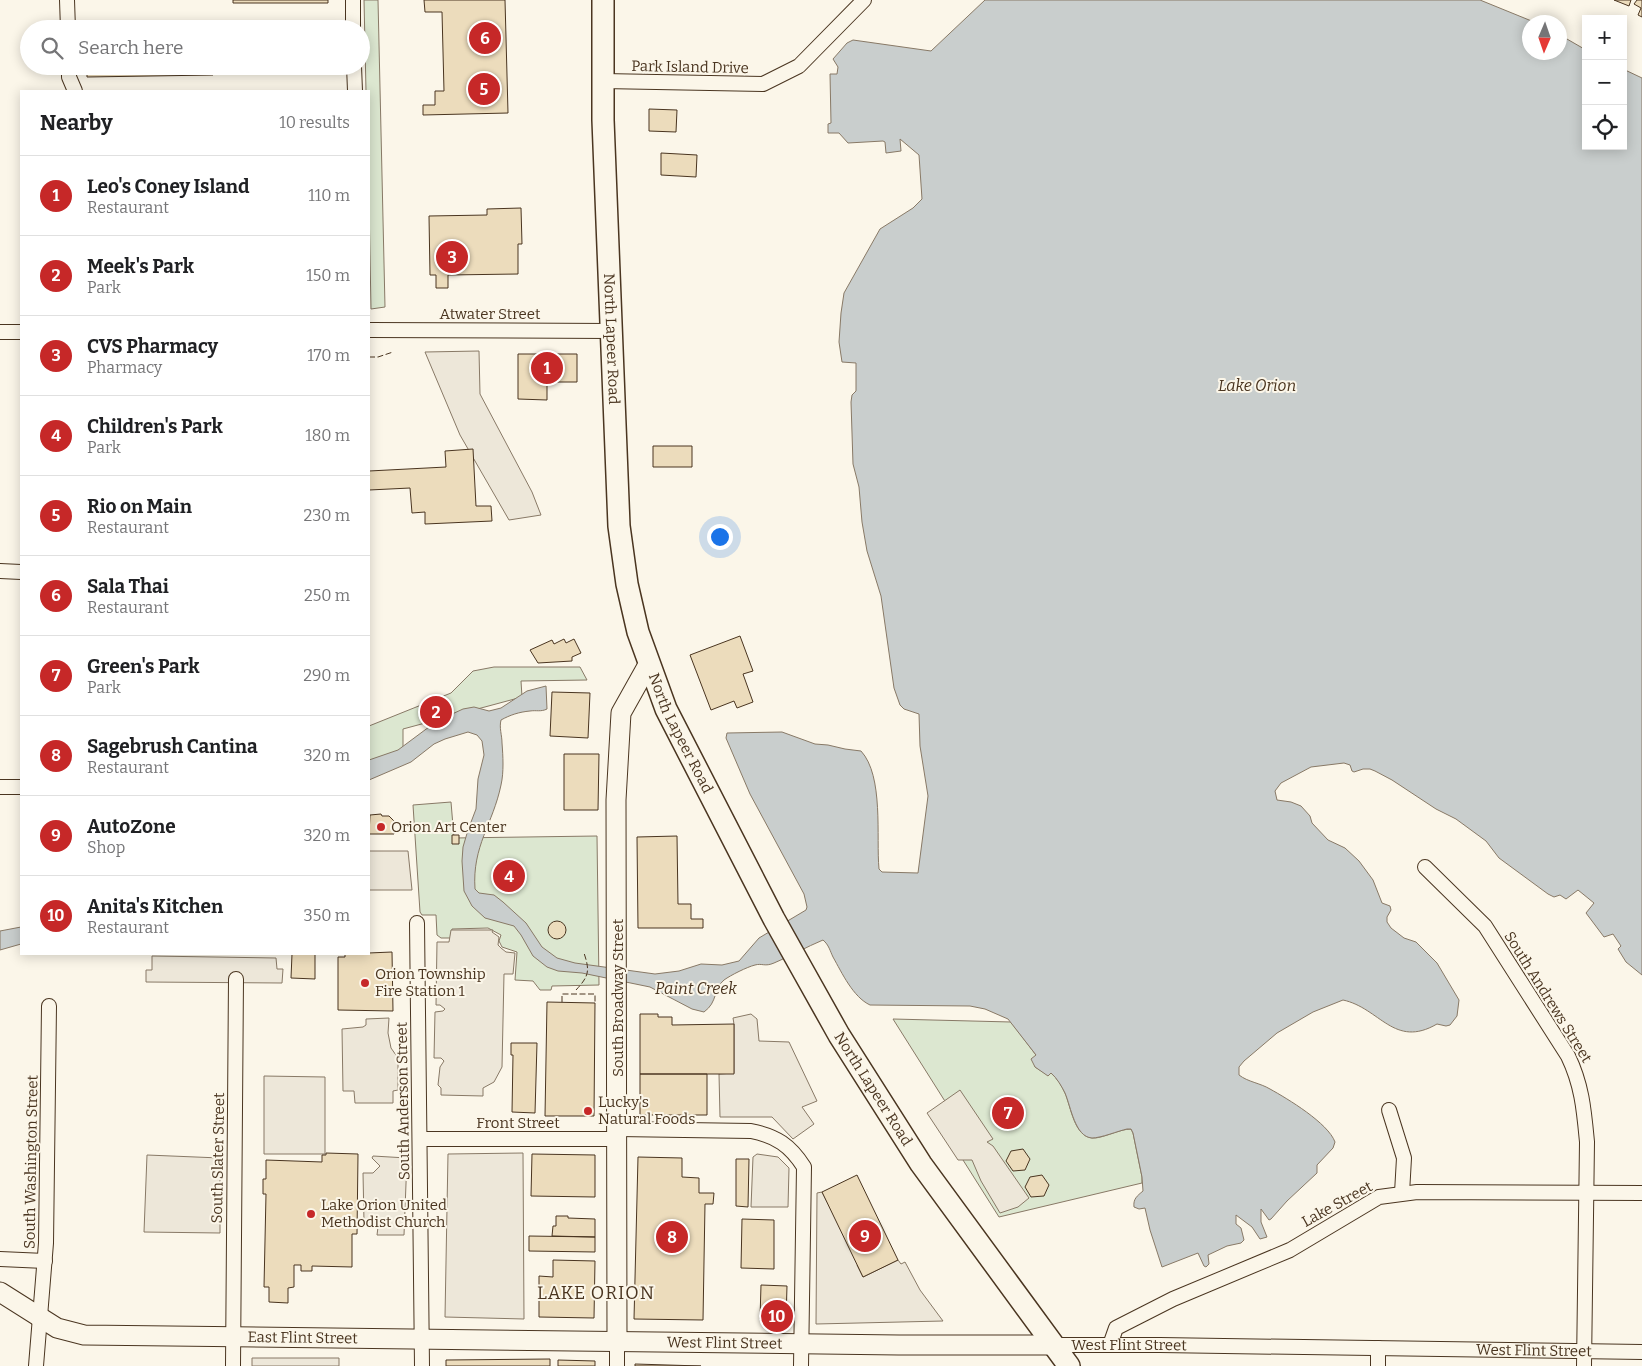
<!DOCTYPE html>
<html lang="en">
<head>
<meta charset="utf-8">
<style>
	:root { --surface:#fff; --page:#f2f2f2; --text:#202124; --muted:#757577; --line:#e0e0e0; --accent:#c62828 }
	body { margin:0; font-family:Bitter,serif; background:var(--page); color:var(--text) }
	.controls { position:absolute; right:15px; top:15px; display:grid; overflow:hidden; border-radius:0px; box-shadow:0 2px 12px #0003 }
	.controls button { width:45px; height:45px; display:grid; place-items:center; padding:0; border:0; border-bottom:1px solid var(--line); background:var(--surface); color:var(--text); font:25px sans-serif }
	.compass { position:absolute; left:1522px; top:15px; width:45px; height:45px; border-radius:50%; background:var(--surface); box-shadow:0 2px 12px #0003; rotate:182deg }
	.you { position:absolute; left:719px; top:536px; width:18px; height:18px; margin:-12px; border:4px solid #fff; border-radius:50%; background:#1a73e8; box-shadow:0 0 0 8px #1a73e833 }
	.badge { display:grid; place-items:center; width:32px; height:32px; border-radius:50%; background:var(--accent); color:#fff; font-size:16px; font-weight:700 }
	.pin { position:absolute; translate:-50% -50%; border:2px solid #fff; box-shadow:0 1px 5px #0006 }
	.list { margin:0; padding:0; list-style:none }
	h2 { display:flex; justify-content:space-between; align-items:center; height:65px; margin:0; padding:0 20px; font-size:21px }
	h2 small { font-size:16px; font-weight:400; color:var(--muted) }
	.list li { display:grid; grid-template-columns:32px 1fr auto; gap:15px; align-items:center; box-sizing:border-box; height:80px; padding:0 20px; border-top:1px solid var(--line) }
	.list b { display:block; font-size:19px; white-space:nowrap }
	.list p { margin:0; font-size:16px; white-space:nowrap; color:var(--muted) }
	.list em { font-size:16px; font-style:normal; color:var(--muted) }
	.icon { flex:none; width:28px; height:28px; fill:none; stroke:currentColor; stroke-width:2; stroke-linecap:round; stroke-linejoin:round }
	.map { position:relative; flex:none; width:1642px; height:1366px; overflow:hidden }
	.search { position:absolute; background:var(--surface); box-shadow:0 2px 12px #0003; left:20px; top:20px; width:350px; height:55px; display:flex; align-items:center; gap:12px; box-sizing:border-box; padding:0 18px; border-radius:28px; color:var(--muted); font-size:19px }
	.panel { position:absolute; background:var(--surface); box-shadow:0 2px 12px #0003; left:20px; top:90px; width:350px; height:865px; border-radius:0px }
	.map>svg:first-child { display:block }
</style>
</head>
<body>
<div class="map">
<svg width="1642" height="1366" viewBox="0 0 1642 1366">
	<rect width="100%" height="100%" fill="#fbf6e9"/>
	<path fill="#dce7d0" stroke="#887966" d="M364 0H378L385 307 371 309 369 202V91H366Z
		M494 667H580L587 680 521 681 522 697 403 729V758L369 773V726L451 693 473 671Z
		M451 802 454 838 597 836 599 985 552 986 551 990H540L533 981 515 980 517 952 502 947 499 941 501 935 488 928 452 929 451 938H441L437 935 436 915H422L420 912 413 805Z
		M893 1019 1011 1022 1036 1055 1035 1067 1048 1075 1051 1073C1057 1078 1062 1086 1065 1093 1071 1107 1074 1136 1092 1138 1102 1139 1119 1129 1131 1129L1133 1133 1142 1177V1183L999 1217 939 1122 948 1106Z"/>
	<path fill="#ede7d9" stroke="#887966" d="M479 351 480 394 532 492 541 515 509 520 460 435 425 352Z
		M369 851H408L412 890H369Z
		M451 930H493L492 932 499 937 498 945 501 948 506 952 515 953 513 974H504L502 1067 494 1082 483 1088V1096L441 1095V1088L438 1085 440 1067 444 1061 441 1058H434L435 1012 443 1011 445 1009 440 1005H436L437 942H449Z
		M152 956 276 958 277 969H283L282 983 146 982V970H152Z
		M751 1014 757 1019 759 1041 789 1042 817 1101 802 1107 814 1124 793 1139 772 1117H720L719 1074 734 1073V1024L733 1018Z
		M389 1018 388 1033 391 1048 398 1058V1090L393 1091V1103H355L354 1091H343L342 1029 363 1027 366 1025V1019Z
		M264 1076 325 1077V1154H264Z
		M960 1090 993 1139 987 1142 993 1146 1029 1198 1018 1207 1000 1213 981 1181 972 1160H958L927 1113Z
		M523 1153 524 1319 445 1317 448 1154Z
		M757 1154 778 1157 789 1168 788 1207H751L753 1157Z
		M147 1155 220 1158V1233L144 1232Z
		M373 1156 407 1158 404 1235H377L378 1227 374 1223 364 1222 363 1173H373L380 1166 372 1158Z
		M822 1192 859 1263 857 1265 863 1277 898 1260 901 1264 905 1262 920 1290 943 1321 816 1324 817 1193Z
		M252 1358H339V1366H252Z"/>
	<path fill="#c9cecd" stroke="#887966" d="M985 0H1480L1534 22H1530V52H1560V35L1586 50V146H1623V69L1642 78V975L1626 962 1618 949 1621 946 1613 934 1604 937 1586 913 1594 903 1578 890 1566 899 1560 895 1554 897 1548 894 1499 858 1486 841 1456 819 1436 809 1392 780 1375 771 1370 769H1363L1354 772 1352 771 1350 765 1344 763 1311 767 1281 783 1275 791 1277 800 1291 802 1301 806 1310 816 1312 823 1328 840 1345 848 1359 861 1373 880 1382 903 1390 906 1391 910 1387 917V922L1391 928 1404 938 1416 942 1437 963 1459 1000 1457 1016 1450 1025 1446 1026 1437 1024C1394 1049 1380 1008 1343 1000L1313 1012 1277 1033 1244 1061 1239 1067V1075C1248 1082 1260 1083 1270 1089 1288 1099 1328 1123 1335 1142L1333 1148 1317 1165V1173L1287 1201 1271 1219 1269 1220 1261 1209V1222L1267 1237 1260 1239 1252 1227 1236 1215V1224L1241 1228 1244 1240 1241 1243 1227 1246 1208 1255 1209 1264 1206 1267 1204 1266 1198 1253 1162 1267 1150 1230 1145 1208 1139 1209 1134 1207C1133 1199 1137 1196 1143 1191L1142 1177 1133 1133 1131 1129H1127C1118 1131 1101 1138 1092 1138 1075 1137 1071 1107 1065 1093 1062 1087 1057 1078 1051 1073L1048 1076 1035 1067 1031 1059 1036 1055 1008 1019 985 1009 970 1006 870 1005C853 997 842 973 833 957 830 951 829 945 823 940 806 947 791 956 774 963 765 967 762 963 755 965 747 967 731 975 724 980 713 989 718 1002 704 1012L692 1009 650 987 582 973 558 971 547 967 533 956 521 935 514 926 485 918 472 906 464 891 462 861 463 847 468 830 476 809 478 779 484 755 482 741 477 735 468 732 445 739 434 744 411 762 369 780V760L398 750 437 721 463 709 474 707 489 711 501 708 527 691 546 686 547 709C541 712 536 710 530 711 519 712 510 715 501 720 499 728 502 735 502 743 503 756 504 772 501 785 493 824 472 846 475 889L479 893 494 895 503 902 526 923 542 947 557 958 575 963 655 974 679 971 701 964 722 965 739 961 759 938 806 910 807 907 804 894 750 794 726 738 727 733 782 732 815 744 828 745 845 749 861 751C884 776 876 837 879 869L882 872 918 873 928 796 920 746 919 714 904 709 900 705 894 688 881 596 867 551 862 522 859 487 853 464 851 402 852 395 856 391V363L842 362 839 342 841 313 844 293 880 229 913 208 922 199 919 155 900 139 901 151 886 153 885 142 883 141 848 143 839 133H828V124L831 123 830 74H837L838 67 833 59 847 43 853 40 931 51Z
		M21 927V944L0 950V931Z"/>
	<path fill="#ecdcbc" stroke="#4a3520" d="M233 0H328V3H233Z
		M424 0H505L508 113 423 115V105H435V91H444L442 12H425Z
		M1614 0H1631L1629 6Z
		M1637 0H1642V17L1638 15 1641 8 1634 4Z
		M87 66H213V75L87 77Z
		M234 66H330V73L234 72Z
		M649 109 677 110 676 132 649 131Z
		M661 153 697 155 696 177 661 175Z
		M521 208 522 244H518V274L448 275V288H436V275H430L429 216 487 215V209Z
		M518 354H577V382H547V400L518 399Z
		M653 446H692V467H653Z
		M473 449 476 506H491L492 521 425 524V512L412 513 410 488 369 490V471L446 467 445 451Z
		M740 636 753 671 743 674 753 702 737 708 734 701 711 710 690 655Z
		M564 639 566 643 574 639 581 653 572 657V661L538 663 530 650 552 640 554 644Z
		M552 692 590 693 588 738 550 736Z
		M564 754H599L598 810H564Z
		M381 814 382 816H389L394 821V834H369L370 815Z
		M452 835H459V844H452Z
		M677 836 678 904H691V919H703V928H638L637 837Z
		M548 930a9 9 0 1 1 18 0a9 9 0 1 1-18 0Z
		M392 952 393 1011 338 1010V957H345V954Z
		M292 954H315V979L291 978Z
		M547 1002 595 1003 594 1116H545Z
		M640 1014H658V1017H672V1025L734 1024V1074H640Z
		M511 1043H537L535 1113 512 1112 513 1055H511Z
		M640 1074H707V1115H640Z
		M1023 1149 1030 1159 1025 1170 1013 1171 1006 1161 1011 1151Z
		M326 1153 358 1154 357 1234H352V1267L312 1266V1271H301V1265H294V1287L288 1288V1303L269 1302V1287H264L266 1194H263V1179H266V1160L322 1162V1155H326Z
		M532 1154 595 1155V1197L531 1196Z
		M638 1157 682 1158V1177L699 1178V1193H714L713 1204H705L703 1320 634 1319Z
		M736 1159H749L748 1207 736 1206Z
		M857 1175 898 1260 863 1277 822 1192Z
		M1042 1175 1049 1185 1044 1196 1031 1197 1025 1187 1030 1177Z
		M556 1216H568V1218L595 1219V1237L552 1236 553 1226H556Z
		M742 1219 774 1220V1269L741 1268Z
		M529 1236 595 1237V1252L529 1251Z
		M553 1260 595 1261 594 1318 539 1317V1276L553 1277Z
		M761 1285 787 1286 786 1320 760 1319Z
		M550 1359V1366H446V1360Z
		M558 1360 595 1361V1366H558Z
		M635 1364 701 1366H635Z"/>
	<g fill="none" stroke-linecap="round" stroke-linejoin="round">
		<g stroke="#4a3520" stroke-width="16">
			<g id="street">
				<path d="M67 0 68 29"/>
				<path d="M353 0V29"/>
				<path d="M69 66V77L75 91"/>
				<path d="M354 66 355 91"/>
				<path d="M603 81 763 84 799 66 864 0"/>
				<path d="M369 330 611 331"/>
				<path d="M0 332H21"/>
				<path d="M0 571 21 572"/>
				<path d="M0 787H21"/>
				<path d="M1425 867 1485 926 1568 1056C1582 1085 1584 1110 1587 1142L1584 1366"/>
				<path d="M417 923 422 1366"/>
				<path d="M1389 1110 1404 1158 1402 1193"/>
				<path d="M618 1129 751 1131C776 1136 790 1145 804 1167L801 1366"/>
				<path d="M420 1139H617"/>
				<path d="M0 1259 45 1261"/>
				<path id="s1" d="M1053 1345H1160L1642 1352"/>
				<path d="M1110 1345 1116 1328 1173 1299 1290 1250 1379 1197 1417 1192 1642 1193"/>
				<path d="M36 1366 46 1243 49 1006"/>
				<path d="M233 1366 236 979"/>
				<path d="M617 1366V1341"/>
				<path d="M1378 1366V1348"/>
			</g>
		</g>
		<g stroke="#4a3520" stroke-width="21">
			<g id="secondary">
				<path id="s2" d="M0 1292 57 1328 84 1335 899 1345H1053"/>
				<path d="M617 1341 616 800 621 713 649 663"/>
			</g>
		</g>
		<g stroke="#4a3520" stroke-width="24">
			<g id="primary">
				<path id="s3" d="M603 0V120L619 526 627 584 638 632 666 709 774 919 839 1035 921 1164 1069 1366"/>
			</g>
		</g>
		<use href="#street" stroke="#fbf6e9" stroke-width="14"/>
		<use href="#secondary" stroke="#fbf6e9" stroke-width="19"/>
		<use href="#primary" stroke="#fbf6e9" stroke-width="21"/>
		<path stroke="#4a3520" stroke-width="1" stroke-dasharray="6 2.5" stroke-linecap="butt" d="M369 357H378L393 352
			M576 990C589 976 590 971 584 953
			M562 1002V994H595V1003"/>
	</g>
	<g fill="#c62828" stroke="#fbf6e9" stroke-width="2">
		<circle cx="381" cy="827" r="5"/>
		<circle cx="365" cy="983" r="5"/>
		<circle cx="588" cy="1111" r="5"/>
		<circle cx="311" cy="1214" r="5"/>
	</g>
	<g text-anchor="middle" stroke-width="4" stroke-linejoin="round" paint-order="stroke">
		<g font-size="15" fill="#4a3520" stroke="#fbf6e9">
			<text transform="translate(690 67) rotate(1)" y="5">Park Island Drive</text>
			<text x="490" y="319">Atwater Street</text>
			<text dy="5" stroke="none"><textPath href="#s3" startOffset="339">North Lapeer Road</textPath></text>
			<text dy="5" stroke="none"><textPath href="#s3" startOffset="744">North Lapeer Road</textPath></text>
			<text transform="translate(1548 997) rotate(58)" y="5">South Andrews Street</text>
			<text transform="translate(618 998) rotate(-90)" y="5">South Broadway Street</text>
			<text dy="5" stroke="none"><textPath href="#s3" startOffset="1149">North Lapeer Road</textPath></text>
			<text transform="translate(403 1101) rotate(-91)" y="5">South Anderson Street</text>
			<text x="518" y="1128">Front Street</text>
			<text transform="translate(218 1158) rotate(-89)" y="5">South Slater Street</text>
			<text transform="translate(31 1162) rotate(-89)" y="5">South Washington Street</text>
			<text transform="translate(1337 1204) rotate(-29)" y="5">Lake Street</text>
			<text dy="5" stroke="none"><textPath href="#s2" startOffset="314">East Flint Street</textPath></text>
			<text dy="5" stroke="none"><textPath href="#s2" startOffset="736">West Flint Street</textPath></text>
			<text dy="5" stroke="none"><textPath href="#s1" startOffset="76">West Flint Street</textPath></text>
			<text dy="5" stroke="none"><textPath href="#s1" startOffset="481">West Flint Street</textPath></text>
		</g>
		<g font-size="15" fill="#4a3520" stroke="#fbf6e9" text-anchor="start">
			<text x="391" y="832">Orion Art Center</text>
			<text x="375" y="979">Orion Township<tspan x="375" dy="17">Fire Station 1</tspan></text>
			<text x="598" y="1107">Lucky's<tspan x="598" dy="17">Natural Foods</tspan></text>
			<text x="321" y="1210">Lake Orion United<tspan x="321" dy="17">Methodist Church</tspan></text>
		</g>
		<g font-size="16" font-style="italic" fill="#4a3520" stroke="#fbf6e9">
			<text x="1257" y="391">Lake Orion</text>
			<text x="696" y="994">Paint Creek</text>
		</g>
		<g font-size="18" letter-spacing="1" fill="#4a3520" stroke="#fbf6e9">
			<text x="596" y="1299">LAKE ORION</text>
		</g>
	</g>
</svg>
<div class="controls">
<button>+</button>
<button>−</button>
<button><svg class="icon" aria-label="locate" viewBox="0 0 24 24"><circle cx="12" cy="12" r="6"/><path d="M12 2v4M12 18v4M2 12h4M18 12h4"/></svg></button>
</div>
<svg class="compass" viewBox="-18 -18 36 36"><path d="M0-13l5 13h-10z" fill="#e53935"/><path d="M0 13l5-13h-10z" fill="#757577"/></svg>
<div class="you"></div>
<div class="pin badge" style="left:547px;top:368px">1</div>
<div class="pin badge" style="left:436px;top:712px">2</div>
<div class="pin badge" style="left:452px;top:257px">3</div>
<div class="pin badge" style="left:509px;top:876px">4</div>
<div class="pin badge" style="left:484px;top:89px">5</div>
<div class="pin badge" style="left:485px;top:38px">6</div>
<div class="pin badge" style="left:1008px;top:1113px">7</div>
<div class="pin badge" style="left:672px;top:1237px">8</div>
<div class="pin badge" style="left:865px;top:1236px">9</div>
<div class="pin badge" style="left:777px;top:1316px">10</div>
<div class="search"><svg class="icon" aria-label="search" viewBox="0 0 24 24"><circle cx="10" cy="10" r="6"/><path d="M15 15l6 6"/></svg>Search here</div>
<section class="panel">
<h2>Nearby<small>10 results</small></h2>
<ul class="list">
<li><span class="badge">1</span><div><b>Leo's Coney Island</b><p>Restaurant</p></div><em>110 m</em></li>
<li><span class="badge">2</span><div><b>Meek's Park</b><p>Park</p></div><em>150 m</em></li>
<li><span class="badge">3</span><div><b>CVS Pharmacy</b><p>Pharmacy</p></div><em>170 m</em></li>
<li><span class="badge">4</span><div><b>Children's Park</b><p>Park</p></div><em>180 m</em></li>
<li><span class="badge">5</span><div><b>Rio on Main</b><p>Restaurant</p></div><em>230 m</em></li>
<li><span class="badge">6</span><div><b>Sala Thai</b><p>Restaurant</p></div><em>250 m</em></li>
<li><span class="badge">7</span><div><b>Green's Park</b><p>Park</p></div><em>290 m</em></li>
<li><span class="badge">8</span><div><b>Sagebrush Cantina</b><p>Restaurant</p></div><em>320 m</em></li>
<li><span class="badge">9</span><div><b>AutoZone</b><p>Shop</p></div><em>320 m</em></li>
<li><span class="badge">10</span><div><b>Anita's Kitchen</b><p>Restaurant</p></div><em>350 m</em></li>
</ul>
</section>
</div>
</body>
</html>
